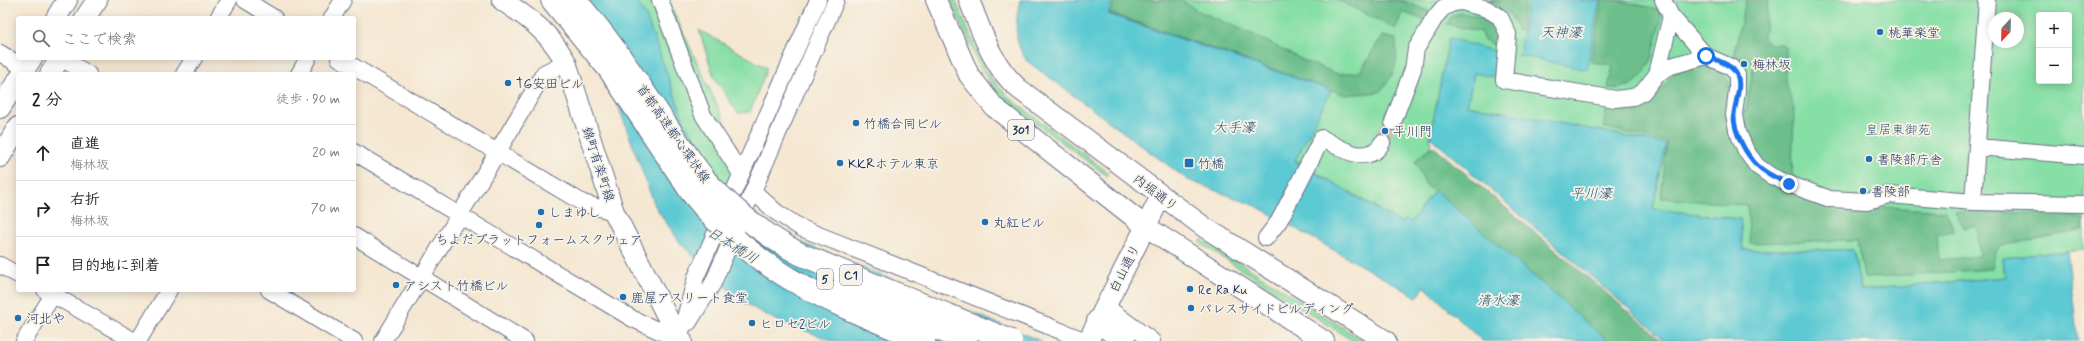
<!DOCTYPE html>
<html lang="ja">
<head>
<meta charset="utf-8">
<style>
	:root { --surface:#fff; --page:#f2f2f2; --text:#202124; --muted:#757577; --line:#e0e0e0 }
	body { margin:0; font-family:Mynerve,"Klee One",sans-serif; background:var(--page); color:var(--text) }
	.controls { position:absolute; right:12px; top:12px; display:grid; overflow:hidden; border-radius:4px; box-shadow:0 2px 10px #0003 }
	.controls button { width:36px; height:36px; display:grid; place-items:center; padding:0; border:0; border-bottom:1px solid var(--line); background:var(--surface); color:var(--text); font:20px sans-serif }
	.compass { position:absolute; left:1988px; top:12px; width:36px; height:36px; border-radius:50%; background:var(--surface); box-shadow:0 2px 10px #0003; rotate:202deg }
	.stop { position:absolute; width:12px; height:12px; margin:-9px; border:3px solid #1a73e8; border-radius:50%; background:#fff }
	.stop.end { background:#1a73e8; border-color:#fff; box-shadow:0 1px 4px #0008 }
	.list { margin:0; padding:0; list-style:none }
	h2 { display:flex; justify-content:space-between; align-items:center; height:52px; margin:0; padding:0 16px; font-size:17px }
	h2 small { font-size:13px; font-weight:400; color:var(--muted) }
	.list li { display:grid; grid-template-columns:26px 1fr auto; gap:12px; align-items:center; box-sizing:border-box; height:56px; padding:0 16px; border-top:1px solid var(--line) }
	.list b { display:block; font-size:15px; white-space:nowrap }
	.list p { margin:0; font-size:13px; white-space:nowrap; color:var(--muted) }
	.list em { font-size:13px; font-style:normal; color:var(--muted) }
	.icon { flex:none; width:22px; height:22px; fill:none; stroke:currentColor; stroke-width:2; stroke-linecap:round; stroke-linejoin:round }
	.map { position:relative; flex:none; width:2084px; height:341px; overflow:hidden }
	.search { position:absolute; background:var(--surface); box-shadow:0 2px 10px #0003; left:16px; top:16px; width:340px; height:44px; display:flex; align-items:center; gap:10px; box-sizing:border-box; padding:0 14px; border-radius:4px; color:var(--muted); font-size:15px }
	.panel { position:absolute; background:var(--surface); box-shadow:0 2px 10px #0003; left:16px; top:72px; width:340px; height:220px; border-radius:4px }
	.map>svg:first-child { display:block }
</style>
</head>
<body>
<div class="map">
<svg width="2084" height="341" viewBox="0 0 2084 341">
	<rect width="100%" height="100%" fill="#f7f3e8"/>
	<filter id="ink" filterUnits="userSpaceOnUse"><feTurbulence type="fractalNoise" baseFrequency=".025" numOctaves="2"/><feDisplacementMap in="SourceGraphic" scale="8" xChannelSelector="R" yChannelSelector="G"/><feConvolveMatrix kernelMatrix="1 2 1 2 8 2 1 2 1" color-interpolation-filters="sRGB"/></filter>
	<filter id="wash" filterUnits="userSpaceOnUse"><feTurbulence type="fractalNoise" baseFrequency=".012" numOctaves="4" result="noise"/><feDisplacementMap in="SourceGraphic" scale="16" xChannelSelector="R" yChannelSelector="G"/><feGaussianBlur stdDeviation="0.9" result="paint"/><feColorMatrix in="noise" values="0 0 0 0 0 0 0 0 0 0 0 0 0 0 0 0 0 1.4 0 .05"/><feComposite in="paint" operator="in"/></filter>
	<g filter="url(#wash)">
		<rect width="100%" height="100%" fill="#f5e7d1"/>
		<path fill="#86dfa5" stroke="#508782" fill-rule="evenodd" d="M636 0H668L736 146 742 173 726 193 684 121 646 16Z
			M950 0H955L984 66 998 86 1012 100 1109 173 1107 176 1011 105 995 89 980 67Z
			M1113 0H2084V249L2003 258 2005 277 1861 290 1853 250H1743L1740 219 1653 209 1666 144 1467 105 1474 73 1494 77 1449 39 1430 137 1435 190 1411 222 1402 223 1295 160 1331 90 1107 13ZM2039 15H2069V81H2039ZM1994 18H2018V42H1994Z
			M699 30 767 68 750 112 738 113 714 77Z
			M1202 239 1364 341H1353L1200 243Z"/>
		<path fill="#6cbe8a" stroke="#447674" d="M1116 0H1181L1196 10 1252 34 1307 62 1338 74 1360 72 1382 36 1396 39C1398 64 1396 73 1380 92L1346 95 1110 13Z
			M1338 0H1399L1429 11 1425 20 1402 12 1396 29Z
			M1489 0H1525L1521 31 1517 30C1513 14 1504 7 1489 0Z
			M1602 0H1614L1658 9 1662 16C1654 47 1651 93 1608 88L1613 65 1591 62Z
			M1746 0H1768L1764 38 1770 44H1782L1786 48V83L1794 108 1792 179 1767 169 1745 140 1741 113 1746 111 1754 63 1733 57Z
			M1461 13C1485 17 1499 21 1499 48L1483 39 1481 32 1447 24 1451 17Z
			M1700 64 1718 69 1729 82 1732 135 1792 188 1838 213 1866 214 1885 207 1946 211 1954 231 1937 234 1939 260 1980 256 1977 226 1964 228 1955 211 2067 214 2084 219V230L2000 246 1995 253 1992 269 1864 278 1858 240 1750 243 1747 205 1661 198 1667 142 1603 127 1607 107 1626 111 1646 105 1655 98 1675 72Z
			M1431 147H1434L1663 341H1607L1426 185 1415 161Z"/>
		<path fill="#5dcad3" stroke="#3c7c98" d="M555 0H636L646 16 684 121 726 193 788 237 1041 341H833L774 319 741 301 681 244 655 206 593 37Z
			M1020 0H1113L1108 14 1331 90 1295 161 1401 223 1405 219 1411 222 1435 190 1608 341H1482L1424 286 1417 297 1256 206 1188 180 1027 61C1013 42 1015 22 1020 0Z
			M1528 0H1600L1587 70 1519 55Z
			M1449 38 1497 52 1494 77 1474 73 1467 105 1666 144 1653 209 1740 219 1743 250H1853L1861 290 2005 277 2003 258 2067 251 2078 341H1666L1430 137Z"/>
	</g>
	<g filter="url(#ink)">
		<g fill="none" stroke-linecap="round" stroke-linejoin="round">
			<path stroke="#c9c2ba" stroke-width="16" stroke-dasharray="16 8" stroke-linecap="butt" d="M1382 143 1393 122"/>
			<g stroke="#676f86" stroke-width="18">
				<path id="minor" d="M245 0 274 18
					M660 0 703 115 741 174
					M1671 16 1706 56 1731 67 1737 75V90L1734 115 1737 130 1746 151 1757 166 1771 176 1794 186 1830 199 1867 201 1889 195 1973 202 2084 204
					M218 18 229 0
					M332 18 343 0
					M0 53 26 69
					M61 58 88 74
					M339 58 583 203 614 212
					M184 74 194 58
					M299 74 308 58
					M1657 74 1671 16 1663 0
					M1393 122 1413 69 1416 49 1436 16 1443 8 1453 3 1462 2 1487 9 1500 17 1508 34 1504 80 1615 99 1633 97 1643 92 1657 74 1671 66 1706 56
					M1978 147 2084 156
					M354 152 633 319 679 340
					M753 191 776 212 801 228 1086 341
					M1973 202 1987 0
					M747 205 836 0
					M354 236 525 341
					M1266 238 1279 221 1322 138C1339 148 1368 167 1382 143
					M0 265 18 275
					M45 290 134 341
					M269 290 354 341
					M1105 306 1152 341
					M689 322 713 283
					M679 340 696 277 818 0
					M24 341 56 290
					M138 341 169 290
					M383 341 497 153 544 73 566 62"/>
			</g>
			<g stroke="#676f86" stroke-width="22">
				<path id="major" d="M502 0C531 20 548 31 566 62L614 212 679 340 682 341
					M936 0 969 75 994 107 1145 226 1324 341
					M969 0C982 32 992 66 1019 89L1204 227 1386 341
					M56 18 67 0
					M85 18 97 0
					M22 74 32 58
					M50 74 60 58
					M0 108 18 80
					M0 157 18 127
					M1088 341 1161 196"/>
			</g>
			<g stroke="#676f86" stroke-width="24">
				<path id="highway" d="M552 0 609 69 691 192
					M575 0C626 56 661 123 707 182
					M1098 321 1124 341"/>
			</g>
			<use href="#minor" stroke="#fff" stroke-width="16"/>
			<use href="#major" stroke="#fff" stroke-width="20"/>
			<use href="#highway" stroke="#fff" stroke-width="22"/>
			<g stroke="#676f86" stroke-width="18" stroke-linecap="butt">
				<path id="minor-bridge" d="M713 283 737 227"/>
			</g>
			<g stroke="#676f86" stroke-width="24" stroke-linecap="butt">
				<path id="highway-bridge" d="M707 182C735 212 764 235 800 254L1011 341
					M691 192C756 275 831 302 924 341
					M842 288 966 341"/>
			</g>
			<use href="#minor-bridge" stroke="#fff" stroke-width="16"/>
			<use href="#highway-bridge" stroke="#fff" stroke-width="22"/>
		</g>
	</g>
	<g fill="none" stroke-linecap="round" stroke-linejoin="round" filter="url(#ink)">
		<path stroke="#1a73e8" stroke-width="5" d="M1706 56C1716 60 1732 64 1737 75 1742 86 1735 103 1734 114 1733 131 1746 155 1758 166 1766 174 1779 179 1789 184"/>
	</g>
	<g fill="#1f6fb2" stroke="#f7f3e8" stroke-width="1.5">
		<circle cx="1880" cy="32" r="4"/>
		<circle cx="1744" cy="64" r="4"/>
		<circle cx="508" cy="83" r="4"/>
		<circle cx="856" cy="123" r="4"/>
		<circle cx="1385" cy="131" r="4"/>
		<circle cx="1869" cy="159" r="4"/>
		<circle cx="840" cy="163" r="4"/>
		<rect x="1184" y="158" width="10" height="10" rx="2"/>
		<circle cx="1863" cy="191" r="4"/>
		<circle cx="541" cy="212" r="4"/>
		<circle cx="985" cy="222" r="4"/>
		<circle cx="539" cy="225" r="4"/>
		<circle cx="396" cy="285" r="4"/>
		<circle cx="1190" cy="289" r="4"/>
		<circle cx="623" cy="297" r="4"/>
		<circle cx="1191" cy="308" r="4"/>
		<circle cx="18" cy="318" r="4"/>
		<circle cx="752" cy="323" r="4"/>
	</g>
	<g text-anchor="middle" stroke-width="3.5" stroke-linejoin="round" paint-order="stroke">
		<g fill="#f7f3e8" stroke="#5d6a87" stroke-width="1">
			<rect x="1008" y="120" width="26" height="20" rx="3"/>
			<rect x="840" y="265" width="22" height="20" rx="3"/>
			<rect x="817" y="269" width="16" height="20" rx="3"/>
		</g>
		<g font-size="12" font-weight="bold" fill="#1b2f5e">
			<text x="1021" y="134">301</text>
			<text x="851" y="279">C1</text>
			<text x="825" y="283">5</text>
		</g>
		<g font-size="13" fill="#1b2f5e" stroke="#f7f3e8" text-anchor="start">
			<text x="1888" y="37">桃華楽堂</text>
			<text x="1752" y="69">梅林坂</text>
			<text x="516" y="88">TG安田ビル</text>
			<text x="864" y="128">竹橋合同ビル</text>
			<text x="1393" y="136">平川門</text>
			<text x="1877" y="164">書陵部庁舎</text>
			<text x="848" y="168">KKRホテル東京</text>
			<text x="1198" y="168">竹橋</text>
			<text x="1871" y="196">書陵部</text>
			<text x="549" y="217">しまゆし</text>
			<text x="993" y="227">丸紅ビル</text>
			<text x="539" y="244" text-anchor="middle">ちよだプラットフォームスクウェア</text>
			<text x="404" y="290">アシスト竹橋ビル</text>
			<text x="1198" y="294">Re Ra Ku</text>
			<text x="631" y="302">鹿屋アスリート食堂</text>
			<text x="1199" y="313">パレスサイドビルディング</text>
			<text x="26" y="323">河北や</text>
			<text x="760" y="328">ヒロセ2ビル</text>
		</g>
		<g font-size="13" fill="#365b70" stroke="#f7f3e8">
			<text x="1898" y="134">皇居東御苑</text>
		</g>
		<g font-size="13" fill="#1b2f5e" stroke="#f7f3e8">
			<text transform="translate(674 133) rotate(55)" y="5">首都高速都心環状線</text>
			<text transform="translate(599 164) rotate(72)" y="5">錦町有楽町線</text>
			<text transform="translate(1156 192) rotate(37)" y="5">内堀通り</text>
			<text transform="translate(1124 268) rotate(-63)" y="5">白山通り</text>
		</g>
		<g font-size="14" font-style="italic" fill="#2c567b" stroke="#f7f3e8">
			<text x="1561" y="37">天神濠</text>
			<text x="1234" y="132">大手濠</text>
			<text x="1591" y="198">平川濠</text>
			<text transform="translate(733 245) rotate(32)" y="5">日本橋川</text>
			<text x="1498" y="305">清水濠</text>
		</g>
	</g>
</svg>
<div class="controls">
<button>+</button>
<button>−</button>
</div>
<svg class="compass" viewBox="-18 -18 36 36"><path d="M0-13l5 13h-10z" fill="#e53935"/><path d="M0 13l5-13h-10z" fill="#757577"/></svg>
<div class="stop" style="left:1706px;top:56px"></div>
<div class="stop end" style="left:1789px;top:184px"></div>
<div class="search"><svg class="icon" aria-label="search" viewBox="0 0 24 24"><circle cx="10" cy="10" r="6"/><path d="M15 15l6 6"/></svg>ここで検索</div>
<section class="panel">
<h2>2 分<small>徒歩 · 90 m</small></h2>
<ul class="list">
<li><svg class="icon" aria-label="ahead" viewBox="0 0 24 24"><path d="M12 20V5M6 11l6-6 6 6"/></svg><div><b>直進</b><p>梅林坂</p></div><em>20 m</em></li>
<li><svg class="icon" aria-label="right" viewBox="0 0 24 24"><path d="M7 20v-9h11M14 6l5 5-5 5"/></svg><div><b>右折</b><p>梅林坂</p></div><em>70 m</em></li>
<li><svg class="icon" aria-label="arrive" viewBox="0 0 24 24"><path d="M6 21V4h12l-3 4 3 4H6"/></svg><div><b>目的地に到着</b></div></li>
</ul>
</section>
</div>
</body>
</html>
